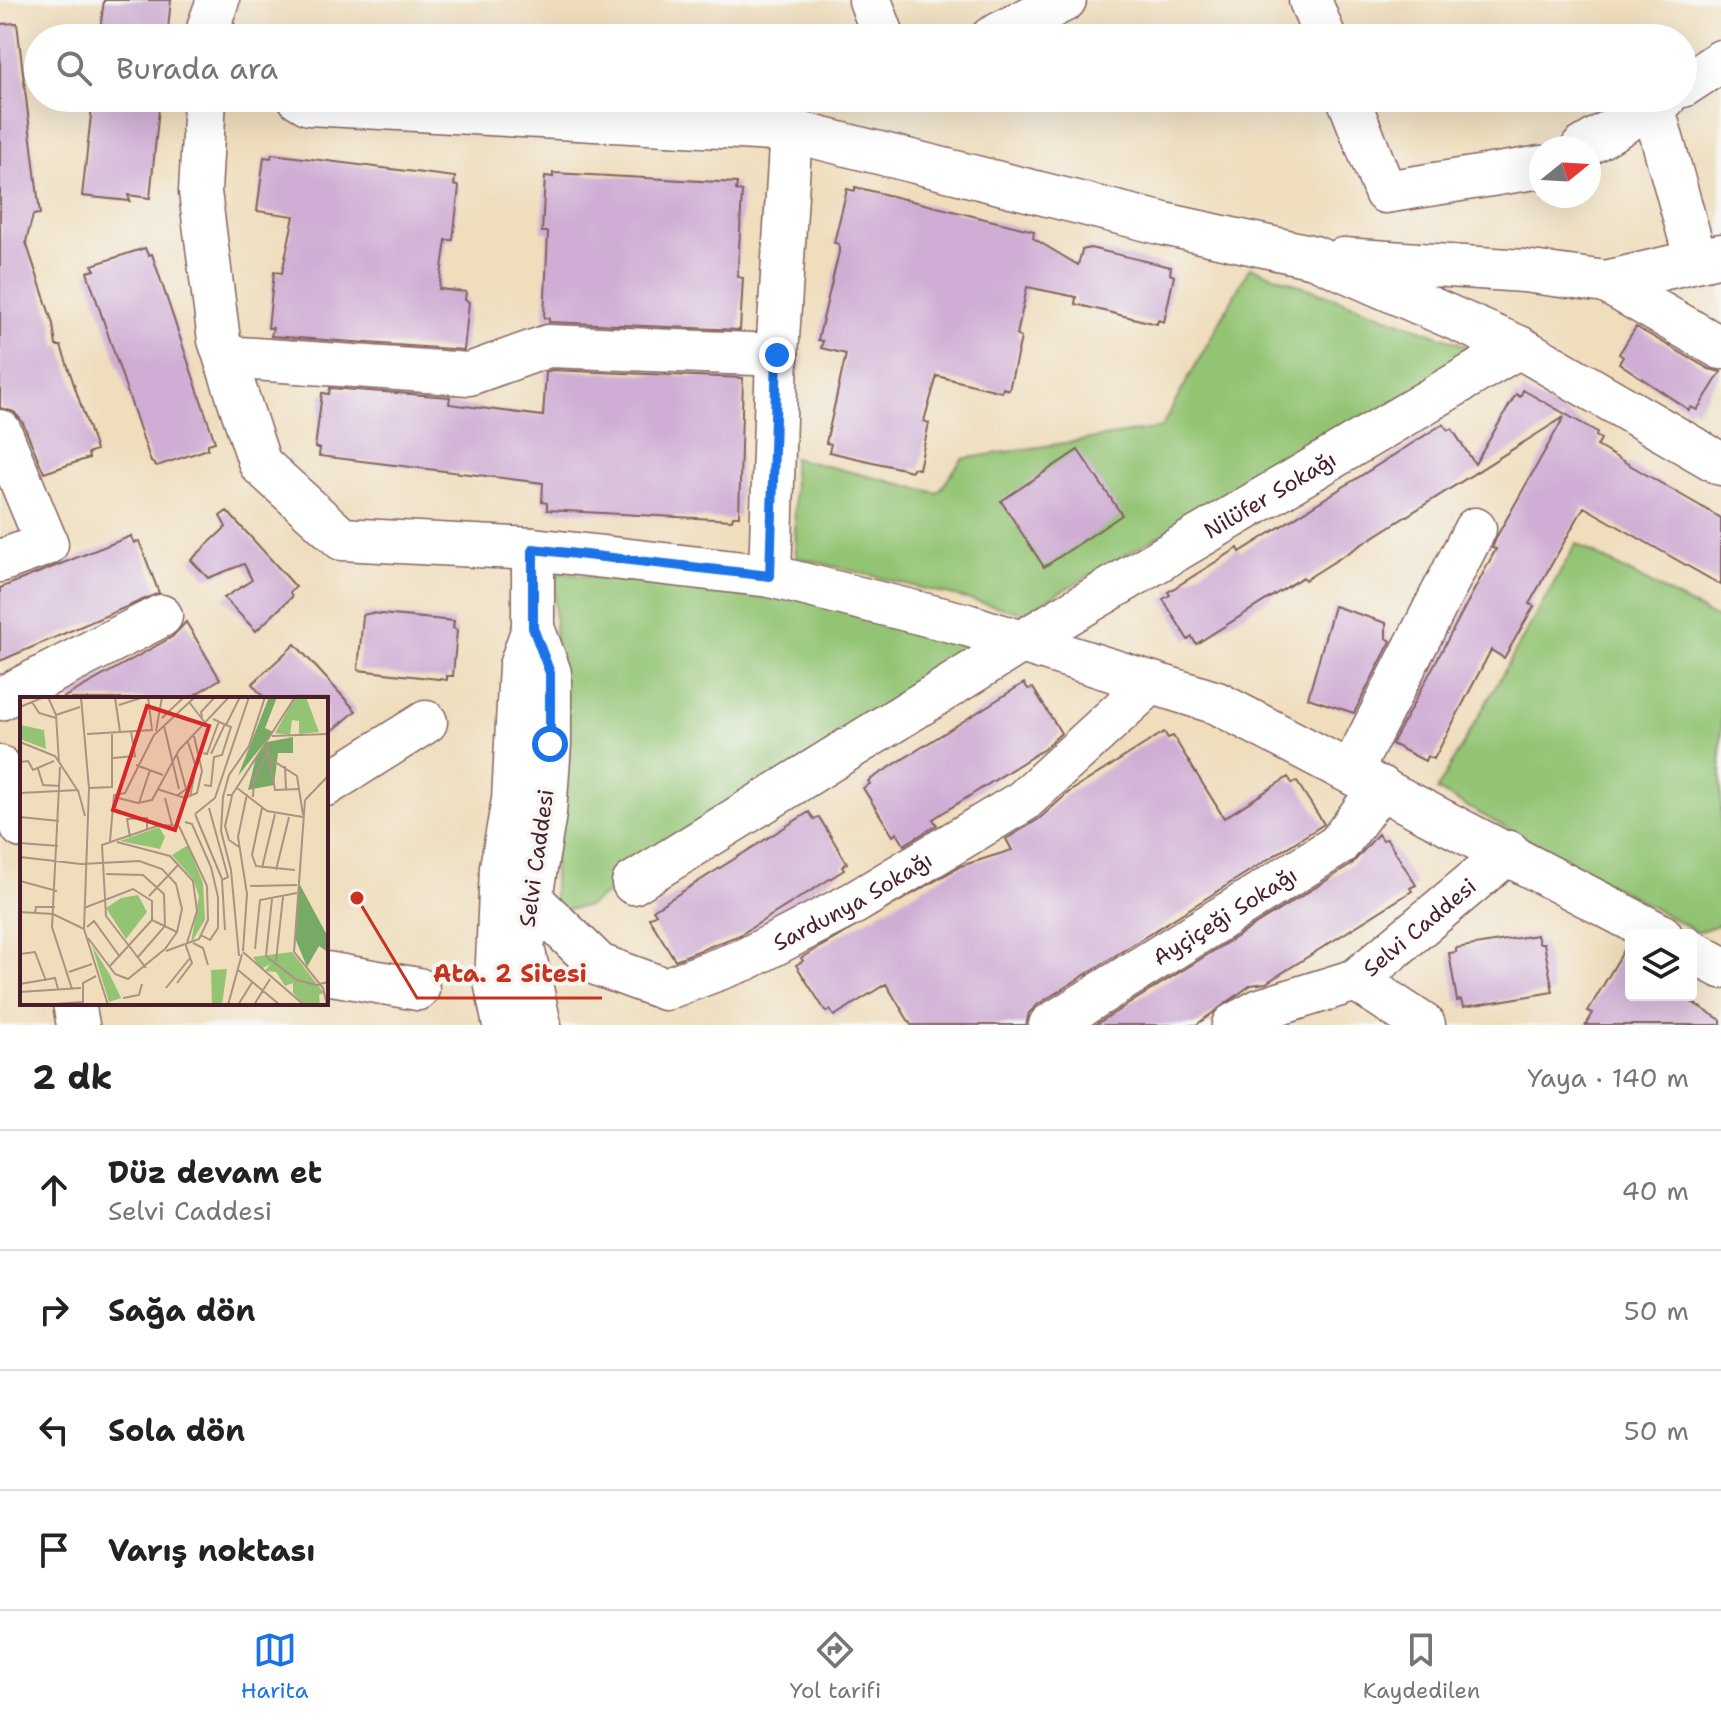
<!DOCTYPE html>
<html lang="tr">
<head>
<meta charset="utf-8">
<style>
	:root { --surface:#fff; --page:#f2f2f2; --text:#222; --muted:#767676; --line:#e0e0e0; --accent:#1a73e8 }
	body { margin:0; font-family:"Shantell Sans",sans-serif; background:var(--page); color:var(--text) }
	.controls { position:absolute; right:24px; bottom:24px; display:grid; overflow:hidden; border-radius:8px; box-shadow:0 8px 32px #0002 }
	.controls button { width:72px; height:72px; display:grid; place-items:center; padding:0; border:0; border-bottom:2px solid var(--line); background:var(--surface); color:var(--text); font:40px sans-serif }
	.compass { position:absolute; left:1529px; top:136px; width:72px; height:72px; border-radius:50%; background:var(--surface); box-shadow:0 8px 32px #0002; rotate:72deg }
	.stop { position:absolute; width:24px; height:24px; margin:-18px; border:6px solid #1a73e8; border-radius:50%; background:#fff }
	.stop.end { background:#1a73e8; border-color:#fff; box-shadow:0 2px 8px #0008 }
	.list { margin:0; padding:0; list-style:none }
	h2 { display:flex; justify-content:space-between; align-items:center; height:104px; margin:0; padding:0 32px; font-size:34px }
	h2 small { font-size:26px; font-weight:400; color:var(--muted) }
	.list li { display:grid; grid-template-columns:52px 1fr auto; gap:24px; align-items:center; box-sizing:border-box; height:120px; padding:0 32px; border-top:2px solid var(--line) }
	.list b { display:block; font-size:30px; white-space:nowrap }
	.list p { margin:0; font-size:26px; white-space:nowrap; color:var(--muted) }
	.list em { font-size:26px; font-style:normal; color:var(--muted) }
	.icon { flex:none; width:44px; height:44px; fill:none; stroke:currentColor; stroke-width:2; stroke-linecap:round; stroke-linejoin:round }
	.map { position:relative; flex:none; width:1721px; height:1025px; overflow:hidden }
	.search { position:absolute; background:var(--surface); box-shadow:0 8px 32px #0002; left:24px; right:24px; top:24px; height:88px; display:flex; align-items:center; gap:20px; box-sizing:border-box; padding:0 28px; border-radius:44px; color:var(--muted); font-size:30px }
	.sheet { height:584px; background:var(--surface) }
	nav { display:flex; justify-content:space-around; align-items:center; box-sizing:border-box; height:112px; border-top:2px solid var(--line); background:var(--surface); font-size:22px; color:var(--muted) }
	nav a { display:grid; justify-items:center; gap:4px }
	nav .on { color:var(--accent) }
	.map>svg:first-child { display:block }
</style>
</head>
<body>
<div class="map">
<svg width="1721" height="1025" viewBox="0 0 1721 1025">
	<rect width="100%" height="100%" fill="#f6f6f2"/>
	<filter id="ink" filterUnits="userSpaceOnUse"><feTurbulence type="fractalNoise" baseFrequency=".0125" numOctaves="2"/><feDisplacementMap in="SourceGraphic" scale="16" xChannelSelector="R" yChannelSelector="G"/><feConvolveMatrix kernelMatrix="1 2 1 2 8 2 1 2 1" color-interpolation-filters="sRGB"/></filter>
	<filter id="wash" filterUnits="userSpaceOnUse"><feTurbulence type="fractalNoise" baseFrequency=".006" numOctaves="4" result="noise"/><feDisplacementMap in="SourceGraphic" scale="32" xChannelSelector="R" yChannelSelector="G"/><feGaussianBlur stdDeviation="1.8" result="paint"/><feColorMatrix in="noise" values="0 0 0 0 0 0 0 0 0 0 0 0 0 0 0 0 0 1.4 0 .05"/><feComposite in="paint" operator="in"/></filter>
	<g filter="url(#wash)">
		<rect width="100%" height="100%" fill="#efddbc"/>
		<path fill="#93c473" stroke="#6e724f" stroke-width="2" d="M1250 267 1483 352 1023 613 796 557 793 458 938 493 962 459 1161 428Z
			M1576 544 1721 621V924L1697 932 1437 790Z
			M555 573 795 597 982 645 588 906 554 911Z"/>
		<g id="blocks">
			<path fill="#cfadd4" d="M104 0H171L167 38H99Z
				M17 23 40 214 33 215 26 242 53 324 56 346H61L96 450 88 453 89 458 44 473 22 421 14 412 0 408V24Z
				M93 98H160L150 198 128 195 130 201 82 196Z
				M272 154 455 177 454 185 459 187 453 240H446L439 289 466 292 465 300 469 302 464 350 271 336 273 328H268L274 272 282 273 294 216 257 211 264 157 271 158Z
				M553 173 737 183 736 190 742 192 738 269V277L743 278 740 330 549 322V318H544L548 232H542L545 176 553 177Z
				M855 187 1034 231 1033 238 1078 265 1082 250 1090 248 1171 267 1170 274 1174 276 1164 322 1158 320 1157 324 1075 304 1076 297 1027 287 1017 335 1021 338 1009 390 1003 388 1002 392 937 376 924 421 929 423 919 469 913 468 912 471 829 452 831 444 826 443 846 354 821 348 823 341 818 340 839 252V244L834 243 847 189 855 191Z
				M145 248 148 255 152 254 215 442 208 444V449L157 466 151 462 87 272 95 270 92 265Z
				M1636 327 1709 369 1721 372 1697 410 1691 407 1689 410 1619 363 1623 357 1619 354Z
				M552 370 743 378 739 516H733L732 520 547 510V503L542 502 543 483 319 456 320 448H315L322 393 329 394 330 388 450 397 449 404 543 416 546 372Z
				M1523 390 1597 432 1596 436 1601 439 1597 446 1721 518V585L1584 507 1529 604 1534 606 1504 658 1491 650 1434 759 1427 756 1425 761 1392 744 1496 549 1492 548 1497 536 1564 417 1305 580 1303 577 1196 644 1192 637 1188 640 1163 599 1170 595 1168 592 1238 548 1240 552 1443 424 1448 430 1452 429 1475 464 1516 394 1520 397Z
				M1078 450 1122 515 1044 567 1001 501Z
				M227 511 296 587 290 592 292 597 256 631 224 598 252 580 244 564 208 578 191 560 226 527 220 516Z
				M131 536 134 543 139 541 159 593 0 661V588Z
				M1334 606 1386 623V638L1391 641 1354 713 1308 698Z
				M371 613 454 621 453 628 457 630 453 676H447V680L358 670 363 615Z
				M186 622 220 679 188 699H61L172 637Z
				M295 644 356 711 326 736V699H265L252 684Z
				M1024 683 1028 689 1033 688 1061 733 1044 749 933 819 937 825 904 845 897 833 893 836 863 788 870 784 868 781Z
				M1164 732 1168 738 1173 736 1224 818 1288 777 1292 783 1297 782 1324 824 1037 1005 1029 1013 1026 1025H911L886 984 834 1016 830 1010 826 1012 796 965 803 961 801 958 961 866 1012 850 1006 839 1039 819 1069 792Z
				M809 812 814 819 819 817 847 863 842 867 844 870 740 935 675 960 649 918 656 914 653 910Z
				M1378 834 1382 840 1387 839 1416 885 1410 888 1412 891 1266 983 1251 985 1196 1025H1095L1351 865Z
				M1537 935 1539 943H1544L1553 992 1463 1007 1461 1000 1457 1001 1449 953 1456 952V948Z
				M1627 945 1631 946V995H1680L1721 1020V1025H1586L1593 1013 1588 1011Z"/>
		</g>
	</g>
	<g filter="url(#ink)">
		<use href="#blocks" fill-opacity="0" stroke="#84625e" stroke-width="2"/>
		<g fill="none" stroke-linecap="round" stroke-linejoin="round">
			<g stroke="#84625e" stroke-width="45">
				<g id="minor">
					<path d="M870 0 884 38"/>
					<path d="M1310 0 1325 38"/>
					<path d="M218 38 209 25 218 0"/>
					<path d="M991 38 1065 0"/>
					<path d="M1683 86 1721 61"/>
					<path d="M205 98 200 192 219 340 260 464 342 539 533 549 770 576 967 625 1217 703 1661 935"/>
					<path d="M299 98 309 104 791 131 1164 224 1314 257 1519 347 1721 464"/>
					<path d="M1348 98 1385 192 1541 167"/>
					<path d="M1653 106 1696 260"/>
					<path d="M1582 148 1665 98"/>
					<path d="M1343 259 1524 271 1606 282 1721 255"/>
					<path d="M1606 282 1721 348"/>
					<path d="M225 357 469 374 548 346 777 355"/>
					<path d="M0 431 47 544 0 561"/>
					<path d="M533 549V628L550 673V744L545 813 523 947 540 1025"/>
					<path d="M770 576 777 355 791 131"/>
					<path d="M0 699 161 616"/>
					<path d="M0 767 22 827"/>
					<path d="M1351 772 1475 529"/>
					<path d="M326 785 426 722"/>
					<path id="s1" d="M633 883 1021 642 1519 347"/>
					<path id="s2" d="M530 898 599 965 665 989 746 959 854 903 1023 801 1151 683"/>
					<path d="M1691 951 1721 967"/>
					<path d="M326 973 418 989"/>
					<path d="M1356 980 1424 1025"/>
					<path d="M74 1003 78 1025"/>
					<path d="M504 1025 496 986 501 867 513 800 520 666 533 628"/>
					<path id="s3" d="M1050 1025 1338 845 1381 787"/>
					<path id="s4" d="M1233 1025 1260 1010 1356 980 1509 852"/>
				</g>
			</g>
			<use href="#minor" stroke="#fff" stroke-width="42"/>
		</g>
	</g>
	<g fill="none" stroke-linecap="round" stroke-linejoin="round" filter="url(#ink)">
		<path stroke="#1a73e8" stroke-width="10" d="M550 744V673L533 628V549L770 576 777 355"/>
	</g>
	<g text-anchor="middle" stroke-width="8" stroke-linejoin="round" paint-order="stroke">
		<g font-size="22" fill="#4a1f2b" stroke="#f6f6f2">
			<text dy="8" stroke="none"><textPath href="#s1" startOffset="746">Nilüfer Sokağı</textPath></text>
			<text transform="translate(536 858) rotate(-82)" y="8">Selvi Caddesi</text>
			<text dy="8" stroke="none"><textPath href="#s2" startOffset="374">Sardunya Sokağı</textPath></text>
			<text dy="8" stroke="none"><textPath href="#s3" startOffset="206">Ayçiçeği Sokağı</textPath></text>
			<text dy="8" stroke="none"><textPath href="#s4" startOffset="214">Selvi Caddesi</textPath></text>
		</g>
	</g>
	<g transform="translate(20 697)">
		<rect width="308" height="308" fill="#efddbc"/>
		<path d="M286 0 299 35 279 37V24L272 23 270 38 255 36 274 2ZM0 28 24 33 26 52 0 42ZM139 130 145 140 140 152 100 144ZM168 148 183 186 185 223 171 246 179 199 173 182 152 158ZM118 198 127 215 106 242 86 211 101 201ZM72 249 90 278 101 301 89 305ZM272 255 304 296 299 298 300 308H284L273 296V286L265 289 256 275 245 274 250 267 241 272 233 260ZM207 272 202 308H192L191 273Z" fill="#93c473"/>
		<path d="M249 0H257L245 31 253 35 218 79ZM273 40V56H258L254 88 228 93 236 60 247 45ZM279 186 308 240V255L299 249 287 270 275 241Z" fill="#76aa65"/>
		<path fill="none" stroke="#ad9182" stroke-width="2" d="M28 0 36 18 39 65M61 0 69 91 64 232 88 308M95 0 100 35M12 5 19 16 36 21M169 5 186 27M99 8 124 0M0 10 24 0M36 18 60 10M142 21 164 0M182 21 181 15 195 0M193 22 206 28 220 0M144 29 159 92M136 34 142 0M67 37 132 33 128 0M252 39 308 37M0 45 35 59 58 94M168 45 176 70 170 100M247 47 255 93 280 92M183 56 187 57 199 24M191 57 205 27M157 58 166 92 158 98M93 61 115 59 111 34M252 63 277 79 283 118M0 65 8 64 13 73 34 64M116 68 143 78M265 69 266 93M40 70 32 230 52 292M18 72 23 88 40 89M184 88 191 89 194 60 202 58 211 30 206 28M69 91 92 90V35M217 91 247 114 283 120M137 92 165 101 177 96 182 74 174 39M58 93 65 119M0 96 58 93M227 97 218 140 227 197M207 98H212L275 0M212 99 205 129 209 143 219 150M233 100 234 82 248 54M98 101 118 106 132 103 159 53 209 0M145 101 152 128M285 103 274 255 303 291 307 308M285 103 308 79M119 106 130 73M189 111 208 180 202 183 205 233M242 111 232 158 236 169 275 173M175 117 195 101 229 0M175 117 202 182M0 120 39 124M165 125 172 127 191 170 198 200V231L190 243 181 238M110 140 107 122 127 121V133M90 144 94 98 105 96 134 38 175 0M97 145 150 159 173 184 177 214 166 249 172 266 157 286M0 146 38 149M0 160 61 167 119 164 142 172 156 187 162 212 157 235 145 252M242 171 255 117M256 173 269 120M86 177 123 178 144 197 145 229 118 260M0 184 37 194M230 189 277 188M129 199 159 167M252 202 246 259 277 283 296 288 308 285M64 211 113 192 132 204V223L90 269M0 215 33 217 64 232M15 216 16 210H35M132 223 157 235M67 230 74 224 100 260M68 241 95 277 108 282 145 252M173 246 183 251 188 268M235 252 240 203 277 196M146 254 179 242 188 223 187 189 159 129M223 254 227 197M223 255 284 308M0 257 15 255 26 284M219 259 211 173 201 134 203 100 209 78 229 49 245 0M256 264 263 200M126 271 86 219 82 148 140 128 159 129M218 273 260 308M49 275 72 267M0 287 35 281 38 292M146 291 170 261M0 295 61 291M103 301 119 298 122 287M63 306V286L76 279M20 308 63 305M208 308 222 257M218 308 233 284M234 308 250 282"/>
		<path fill="#d62828" fill-opacity="0.15" stroke="#d62828" stroke-width="4" d="M127 9 189 29 155 133 93 113Z"/>
		<rect width="308" height="308" fill="none" stroke="#4a1f2b" stroke-width="4"/>
	</g>
	<path fill="none" stroke="#c8321e" stroke-width="3" d="M357 898L417 998H602"/>
	<circle fill="#c8321e" stroke="#f6f6f2" stroke-width="3" cx="357" cy="898" r="8"/>
	<g font-size="24" text-anchor="middle" font-weight="bold" fill="#c8321e" stroke="#f6f6f2" stroke-width="8" stroke-linejoin="round" paint-order="stroke">
		<text x="510" y="982">Ata. 2 Sitesi</text>
	</g>
</svg>
<div class="controls">
<button><svg class="icon" aria-label="layers" viewBox="0 0 24 24"><path d="M12 4l9 5-9 5-9-5zM3 14l9 5 9-5"/></svg></button>
</div>
<svg class="compass" viewBox="-18 -18 36 36"><path d="M0-13l5 13h-10z" fill="#e53935"/><path d="M0 13l5-13h-10z" fill="#767676"/></svg>
<div class="stop" style="left:550px;top:744px"></div>
<div class="stop end" style="left:777px;top:355px"></div>
<div class="search"><svg class="icon" aria-label="search" viewBox="0 0 24 24"><circle cx="10" cy="10" r="6"/><path d="M15 15l6 6"/></svg>Burada ara</div>
</div>
<section class="sheet">
<h2>2 dk<small>Yaya · 140 m</small></h2>
<ul class="list">
<li><svg class="icon" aria-label="ahead" viewBox="0 0 24 24"><path d="M12 20V5M6 11l6-6 6 6"/></svg><div><b>Düz devam et</b><p>Selvi Caddesi</p></div><em>40 m</em></li>
<li><svg class="icon" aria-label="right" viewBox="0 0 24 24"><path d="M7 20v-9h11M14 6l5 5-5 5"/></svg><div><b>Sağa dön</b></div><em>50 m</em></li>
<li><svg class="icon" aria-label="left" viewBox="0 0 24 24"><path d="M17 20v-9H6M10 6l-5 5 5 5"/></svg><div><b>Sola dön</b></div><em>50 m</em></li>
<li><svg class="icon" aria-label="arrive" viewBox="0 0 24 24"><path d="M6 21V4h12l-3 4 3 4H6"/></svg><div><b>Varış noktası</b></div></li>
</ul>
</section>
<nav>
<a class="on"><svg class="icon" aria-label="map" viewBox="0 0 24 24"><path d="M3 6l6-2 6 2 6-2v14l-6 2-6-2-6 2zM9 4v14M15 6v14"/></svg>Harita</a>
<a><svg class="icon" aria-label="directions" viewBox="0 0 24 24"><path d="M12 3l9 9-9 9-9-9zM9 14v-3h6M13 9l2 2-2 2"/></svg>Yol tarifi</a>
<a><svg class="icon" aria-label="saved" viewBox="0 0 24 24"><path d="M7 4h10v16l-5-4-5 4z"/></svg>Kaydedilen</a>
</nav>
</body>
</html>
